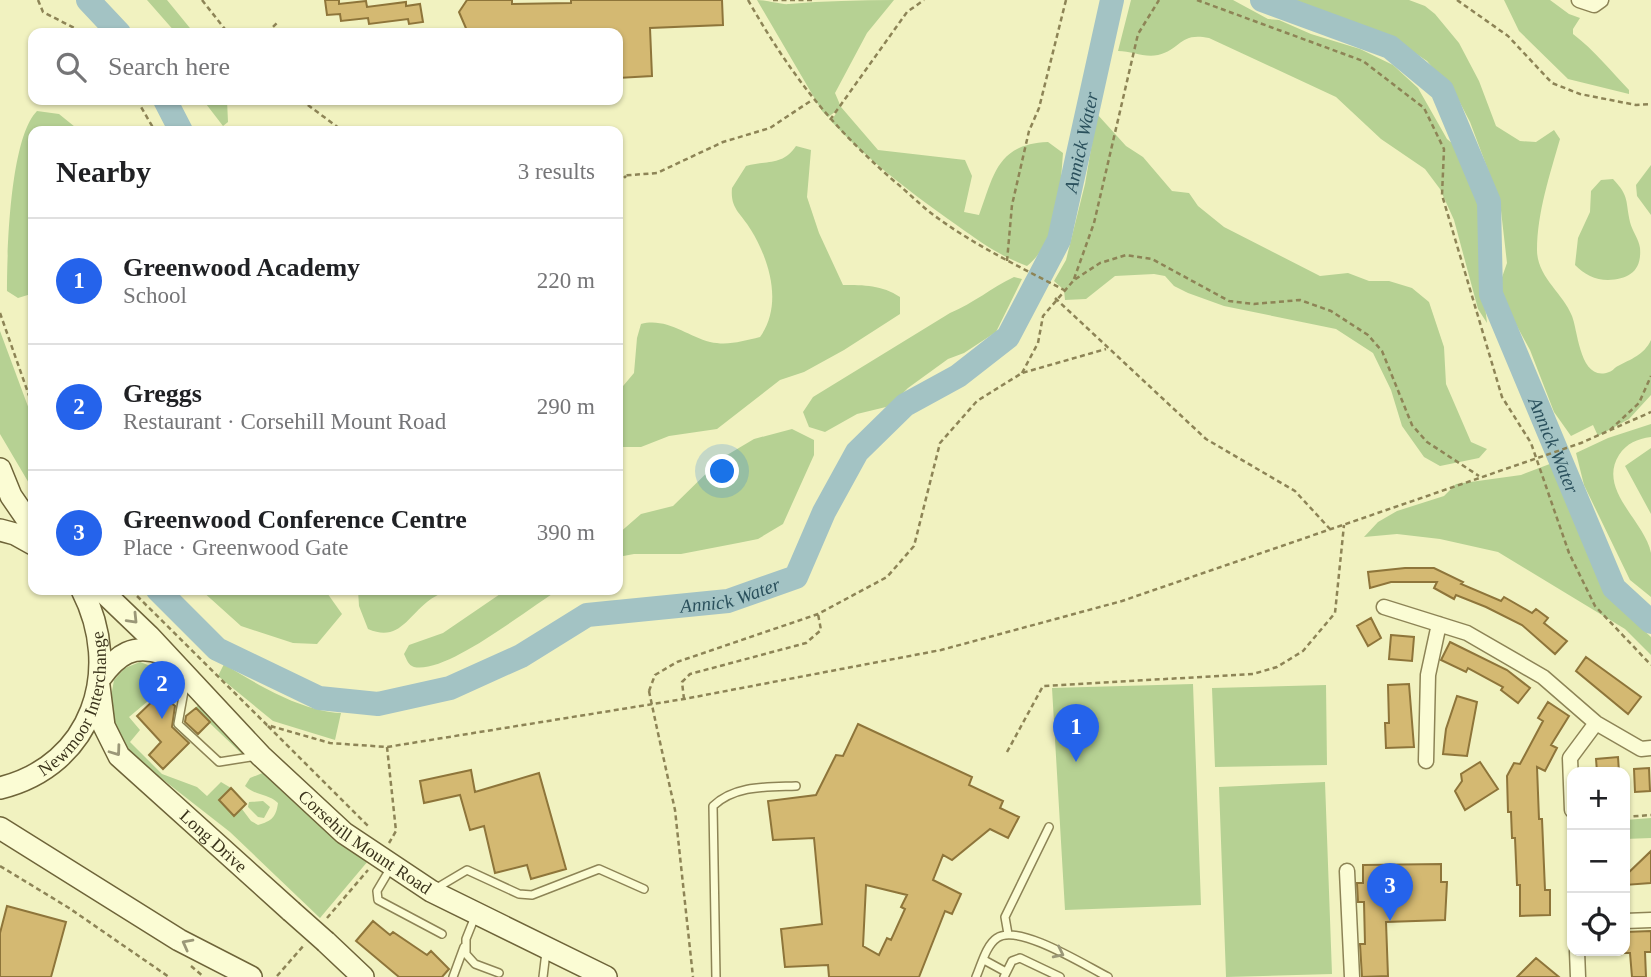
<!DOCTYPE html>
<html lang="en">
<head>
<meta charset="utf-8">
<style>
	:root { --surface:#fff; --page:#f6f6f6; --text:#202124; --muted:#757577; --line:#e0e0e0; --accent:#2563eb }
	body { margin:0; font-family:"Times New Roman",serif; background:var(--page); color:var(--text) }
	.controls { position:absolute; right:21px; bottom:21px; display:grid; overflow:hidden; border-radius:14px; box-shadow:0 2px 5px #0004 }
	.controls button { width:63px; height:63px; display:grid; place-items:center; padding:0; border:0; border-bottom:2px solid var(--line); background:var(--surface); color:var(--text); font:35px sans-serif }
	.you { position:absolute; left:723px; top:472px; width:24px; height:24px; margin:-18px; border:5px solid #fff; border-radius:50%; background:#1a73e8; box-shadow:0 0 0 10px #1a73e833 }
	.badge { display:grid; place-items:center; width:46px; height:46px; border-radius:50%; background:var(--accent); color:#fff; font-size:23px; font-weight:700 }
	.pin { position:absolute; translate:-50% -58px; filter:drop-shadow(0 2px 4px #0008) }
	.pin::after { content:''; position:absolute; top:37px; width:24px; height:21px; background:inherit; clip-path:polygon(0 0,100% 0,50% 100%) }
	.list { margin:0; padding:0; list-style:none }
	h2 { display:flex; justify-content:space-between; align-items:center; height:91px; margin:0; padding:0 28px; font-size:30px }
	h2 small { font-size:23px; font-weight:400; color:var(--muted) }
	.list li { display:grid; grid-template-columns:46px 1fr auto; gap:21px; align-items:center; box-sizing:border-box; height:126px; padding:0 28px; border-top:2px solid var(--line) }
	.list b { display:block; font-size:26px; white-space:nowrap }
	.list p { margin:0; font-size:23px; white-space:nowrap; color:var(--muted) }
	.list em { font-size:23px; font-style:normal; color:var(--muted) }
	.icon { flex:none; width:38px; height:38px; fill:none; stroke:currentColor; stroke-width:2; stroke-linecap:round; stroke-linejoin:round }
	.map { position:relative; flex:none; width:1651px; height:977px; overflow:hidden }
	.search { position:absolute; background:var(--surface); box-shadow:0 2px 5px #0004; left:28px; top:28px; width:595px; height:77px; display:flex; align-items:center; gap:18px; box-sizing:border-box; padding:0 24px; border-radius:14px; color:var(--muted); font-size:26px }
	.panel { position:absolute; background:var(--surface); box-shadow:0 2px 5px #0004; left:28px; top:126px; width:595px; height:469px; border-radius:14px }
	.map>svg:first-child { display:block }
</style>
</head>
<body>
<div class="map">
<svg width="1651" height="977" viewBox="0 0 1651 977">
	<rect width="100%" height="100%" fill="#f1f2c0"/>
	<path fill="#b6d193" d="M147 0H167L194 33H176Z
		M757 0C767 0 781 5 789 4 824 1 859 0 894 0L867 33 835 93 841 107 878 150 965 160 972 176 964 212 979 215C994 175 997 144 1048 142L1063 153C1060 191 1059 240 1027 266 993 253 977 239 948 219 906 189 867 159 831 121L839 109 828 117 822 111Z
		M1131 0H1233L1268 19 1279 20 1311 34 1360 49 1393 65 1418 88 1447 139 1463 152 1482 220 1487 267 1484 297 1487 323 1478 309 1454 220 1440 189 1425 169 1381 139 1336 97 1209 38C1179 32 1182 49 1158 55 1144 58 1132 51 1118 51Z
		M1290 0H1409L1425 6 1435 14 1459 43 1479 81 1496 126 1520 141 1536 142 1554 130 1560 139C1550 174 1537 213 1537 250 1537 277 1563 293 1572 316 1578 331 1580 383 1609 372 1613 371 1615 367 1618 366 1631 359 1644 355 1651 340V395L1629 419 1598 436 1593 425 1571 436 1554 412 1530 350 1500 295V283L1507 263 1500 202 1470 122 1456 95 1427 61 1412 51 1339 17Z
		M1504 0H1550L1569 14 1580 18 1573 29V34C1595 51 1610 70 1629 90V94L1568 79 1519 31Z
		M203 100H227L228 122 223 126Z
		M37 111 59 114 80 131H33V285L31 294 18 298 7 291C7 251 10 138 37 111Z
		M1097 114 1126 146 1143 157 1172 191 1189 193 1198 206 1224 227 1320 276 1348 273 1369 281H1389L1412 288 1429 302 1444 347 1446 384 1471 442 1487 449 1479 458 1440 466 1424 457 1402 426 1391 390 1373 353 1336 329 1224 306 1188 293 1174 286 1165 276 1154 274 1115 276 1086 299 1065 300 1064 290 1054 281 1066 260 1085 184Z
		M796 146 811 150 807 197 819 233 843 285C864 285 882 285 900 297V314L844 350 804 372 780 380 717 429 669 436 641 447H618V392L634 373 637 338 641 324C666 317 687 336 710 342 728 346 743 341 760 337 783 305 770 261 751 230 741 213 730 209 732 188L746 166C767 160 783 166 796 146Z
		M1651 165V215L1637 196 1636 185Z
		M1613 179C1630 197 1625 201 1630 222 1632 231 1639 239 1640 248 1642 272 1628 279 1608 280 1595 280 1584 274 1575 265L1578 238 1590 212 1591 191 1601 180Z
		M1014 277 1022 279 996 332 964 353 948 359 908 388 890 406 857 414 825 432 809 427 803 412 813 397 950 313C974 303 991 288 1014 277Z
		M0 331 33 420V490L0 434Z
		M1651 424V437C1637 439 1627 443 1619 455 1597 490 1645 521 1651 553 1651 567 1651 583 1651 597L1630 580 1584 485 1576 453 1608 438Z
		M792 429 814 440V455L783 524 758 539 738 543 681 554H634L618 557V534L641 514 673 506 722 458 754 439Z
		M1651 448V514L1625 466Z
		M1555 462C1578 525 1599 591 1651 637V655L1625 629 1498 552 1440 539 1397 534 1364 537 1378 522 1397 511 1444 496 1456 484 1521 475Z
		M201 590H325L342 614 317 644 293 643 241 626Z
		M358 590H446C440 594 433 597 427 602 407 618 398 642 368 629L359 606Z
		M506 590H559C529 607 448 674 414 667 408 665 407 660 404 654L409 645 443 633Z
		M140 662 161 670 184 691 167 701 160 691 129 717 140 730 130 742 162 774 197 787 207 796 221 782 231 788 219 800 234 815 242 809 251 821 258 825C272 821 276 817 278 803 267 793 256 796 245 786L250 778 265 772 324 829 368 861 320 918 230 832 120 746 108 714 114 680 125 668Z
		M224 664C258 685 301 711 341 713L335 740 273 721 218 676Z
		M1193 684 1201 905 1065 910 1052 688Z
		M1326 685 1327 765 1215 767 1212 688Z
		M198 705 245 750 242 754 195 709Z
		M1325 782 1332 974 1226 977 1219 787Z
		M263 801 270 807 264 818 258 817 248 807 249 802Z
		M1651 818V838L1625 839V820Z"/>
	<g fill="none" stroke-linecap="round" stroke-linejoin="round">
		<g stroke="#a3c3c4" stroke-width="24">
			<path d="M88 0 119 33"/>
			<path id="s1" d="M1262 0 1390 47 1442 90 1489 202 1491 294 1614 588 1651 622"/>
			<path d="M165 100 181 131"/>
			<path id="s2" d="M158 590 217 649 319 698 378 704 450 688 521 656 587 615 728 601 796 577 824 512 857 452 905 405 958 376 1008 337 1059 240 1112 0"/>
		</g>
	</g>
	<path fill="#d4b972" stroke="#8e753a" stroke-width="2" fill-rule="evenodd" d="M325 0H339V4L366 1 367 7 406 2V6L420 4 423 22 409 24 408 19 369 24 368 18 341 21 340 14 327 15Z
		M467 0H512V4L571 3V0H722L723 25 650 28 652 76 618 78V33H468L459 12Z
		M1405 568H1434L1463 582 1461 584 1501 601 1504 597 1532 613 1536 609 1548 618 1544 623 1567 641 1555 654 1522 625 1486 607 1456 595 1454 599 1434 588 1437 582H1391L1370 588 1368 572Z
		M1371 618 1381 638 1368 646 1357 626Z
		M1391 635 1414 637 1412 661 1389 659Z
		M1450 642 1507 670 1530 688 1518 703 1501 690 1503 687 1468 668 1466 672 1441 660Z
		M1586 657 1641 697 1628 714 1576 671Z
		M1409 684 1414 747 1386 748 1385 723H1389L1388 685Z
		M160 694 175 706 172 727 189 743 163 769 149 755 161 742 137 716Z
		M1457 696 1477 702 1467 756 1443 754 1446 729Z
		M1548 702 1569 716 1551 745 1557 748 1545 771 1537 767 1539 819H1542L1545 890H1550V915L1520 916V885H1517L1515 838H1512L1511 812H1508L1507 776 1514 763 1520 764 1543 721 1538 718Z
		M196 708 210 722 198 734 185 722 186 716Z
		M858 724 972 777 969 785 1003 801 1000 808 1019 817 1008 838 990 829 952 860 943 855 933 880 961 894 952 914 945 911 919 977H829L828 965 785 967 781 929 822 924 814 838 773 840 768 801 816 795 836 755 843 756ZM866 885 907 895 901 907 905 909 891 940 887 938 879 955 863 946Z
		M1618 757 1619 772H1597L1596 759Z
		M1480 762 1498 789 1465 810 1455 791 1462 781 1461 774Z
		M1649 768 1650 791 1635 792 1634 769Z
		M471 770 475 792 539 773 566 869 531 879 527 865 495 873 484 826 470 830 460 795 424 803 420 781Z
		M231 788 246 804 234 816 219 800Z
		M1651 851V883L1625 885V876Z
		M1441 864V882H1447L1445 920 1386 922 1388 976 1362 977 1360 944H1365L1364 902H1358L1357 883H1363V865Z
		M7 906 66 922 51 977H0V933Z
		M373 921 390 935 393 932 427 955 431 951 449 969 442 977H399L356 941Z
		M1651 931V952H1645L1646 977H1632L1630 953H1625V932Z
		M1536 958 1559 977H1517Z"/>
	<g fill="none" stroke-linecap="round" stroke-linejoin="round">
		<g stroke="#8d8456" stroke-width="10">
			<path id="lane" d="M190 682 184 691 178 724 219 762 257 756
				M390 869 377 891 378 900 442 934
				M435 889 467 870 519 894 532 895 599 869 644 889
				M476 914 466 939V954L475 964 499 973
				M1008 934 1005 917 1049 827
				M984 960 1006 972
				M453 977 464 947
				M543 977 546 952
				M716 977 713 806C735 785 767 787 796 786
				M976 977C981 966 986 945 997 938 1018 923 1086 966 1108 977
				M1004 977 1012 961 1020 958 1060 977"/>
		</g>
		<g stroke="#8d8456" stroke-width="17">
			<path id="street" d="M1579 0 1594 5 1601 0
				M1384 607 1467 633 1543 677 1596 723 1641 749 1651 748
				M1426 761 1428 675 1439 624
				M1572 810 1570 758 1596 723
				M1347 871 1352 977
				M1625 921 1651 920
				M1577 951 1578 977"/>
		</g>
		<g stroke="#6e6439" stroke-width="24">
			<g id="secondary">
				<path d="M0 469 11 496 33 528"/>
				<path d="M0 530 15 534 33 544"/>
				<path id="s3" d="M101 590 149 636 261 756 344 833 431 891 606 977"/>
				<path d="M101 677C118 654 133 644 162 653"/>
				<path id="s4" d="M99 686 104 726 119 756 291 911"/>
				<path id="s5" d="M0 788C93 765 123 670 82 590"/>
				<path d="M0 828 179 940 251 977"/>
				<path d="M326 942 363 977"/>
			</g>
		</g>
		<path stroke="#8d8456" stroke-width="2.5" stroke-dasharray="5 3.5" stroke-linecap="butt" d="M38 0 43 12 84 33
			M202 0 228 33
			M748 0C790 74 830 125 894 181 909 193 923 208 939 219 978 247 1022 268 1064 290
			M773 0H814
			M1197 0 1363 61 1424 108 1444 149 1442 195 1502 397 1531 443 1569 553 1595 606 1651 665
			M1457 0 1508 36 1552 83 1580 94 1636 105 1651 104
			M267 33 278 22
			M137 100 155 131
			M301 100 343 131
			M830 120 907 12 924 0
			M618 176 657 173 723 142 770 128 812 100
			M618 184 626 176
			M1007 261 1012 205 1029 131 1039 108 1066 0
			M1074 279 1094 223 1138 34 1159 0
			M1055 298 1206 439 1295 491 1330 529
			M0 313 33 407
			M1022 373 1038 343 1043 316 1074 280 1100 263 1126 255 1152 259 1229 301 1254 304 1300 300 1331 311 1368 335 1382 351 1412 425 1427 442 1479 476
			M1610 430 1639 403 1651 376
			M131 590 267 725 330 743 387 747 684 699 941 650 1122 601 1581 443 1651 412
			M649 691 655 675 677 662 818 614 887 577 914 546 940 443 977 401 1022 373 1106 349
			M684 699 682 682 690 674 806 643 821 630 818 614
			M656 724 675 810 693 977
			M268 726 370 828
			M387 747 396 831 389 843
			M1007 752 1043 686 1253 674 1277 667 1303 651 1335 613 1344 525
			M1625 817 1651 815
			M0 866 69 908 169 977
			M327 918 368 870
			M191 966 204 977
			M277 976 305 944"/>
		<use href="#lane" stroke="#fbfcd4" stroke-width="7"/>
		<use href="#street" stroke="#fbfcd4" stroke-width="14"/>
		<use href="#secondary" stroke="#fbfcd4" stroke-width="21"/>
		<g stroke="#6e6439" stroke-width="24" stroke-linecap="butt">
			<path id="secondary-bridge" d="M291 911 326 942"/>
		</g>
		<path stroke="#8d8456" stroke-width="2.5" stroke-dasharray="5 3.5" stroke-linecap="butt" d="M649 691 656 724"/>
		<use href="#secondary-bridge" stroke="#fbfcd4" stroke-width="21"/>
	</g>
	<defs><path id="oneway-chevron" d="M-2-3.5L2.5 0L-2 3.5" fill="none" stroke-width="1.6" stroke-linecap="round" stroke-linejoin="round" transform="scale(1.75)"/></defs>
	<g stroke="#9b9878">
		<use href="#oneway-chevron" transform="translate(133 619) rotate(46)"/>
		<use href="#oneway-chevron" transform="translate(116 751) rotate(54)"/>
		<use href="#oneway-chevron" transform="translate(187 944) rotate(-152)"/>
		<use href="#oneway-chevron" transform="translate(1059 953) rotate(26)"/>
	</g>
	<g text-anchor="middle" stroke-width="6" stroke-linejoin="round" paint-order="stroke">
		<g font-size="18" fill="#3b341c" stroke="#f8f9d0">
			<text dy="6" stroke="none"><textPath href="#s5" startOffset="124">Newmoor Interchange</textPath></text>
			<text dy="6" stroke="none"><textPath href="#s3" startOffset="366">Corsehill Mount Road</textPath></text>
			<text dy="6" stroke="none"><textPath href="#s4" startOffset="201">Long Drive</textPath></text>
		</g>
		<g font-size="19" font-style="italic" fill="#2a505c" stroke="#f8f9d0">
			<text dy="7" stroke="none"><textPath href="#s2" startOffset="1239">Annick Water</textPath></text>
			<text dy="7" stroke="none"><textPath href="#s1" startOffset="581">Annick Water</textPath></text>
			<text dy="7" stroke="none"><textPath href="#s2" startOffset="630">Annick Water</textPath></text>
		</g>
	</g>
</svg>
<div class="controls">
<button>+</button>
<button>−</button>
<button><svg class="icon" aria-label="locate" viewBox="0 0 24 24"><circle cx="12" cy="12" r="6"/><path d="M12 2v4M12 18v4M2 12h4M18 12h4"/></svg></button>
</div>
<div class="you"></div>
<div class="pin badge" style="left:1076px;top:762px">1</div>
<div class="pin badge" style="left:162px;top:719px">2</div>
<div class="pin badge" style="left:1390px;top:921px">3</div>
<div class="search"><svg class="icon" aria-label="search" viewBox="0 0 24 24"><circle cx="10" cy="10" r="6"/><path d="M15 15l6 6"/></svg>Search here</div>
<section class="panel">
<h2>Nearby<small>3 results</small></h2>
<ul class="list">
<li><span class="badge">1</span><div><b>Greenwood Academy</b><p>School</p></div><em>220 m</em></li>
<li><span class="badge">2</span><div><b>Greggs</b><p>Restaurant · Corsehill Mount Road</p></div><em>290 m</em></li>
<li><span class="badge">3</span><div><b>Greenwood Conference Centre</b><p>Place · Greenwood Gate</p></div><em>390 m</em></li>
</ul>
</section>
</div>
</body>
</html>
